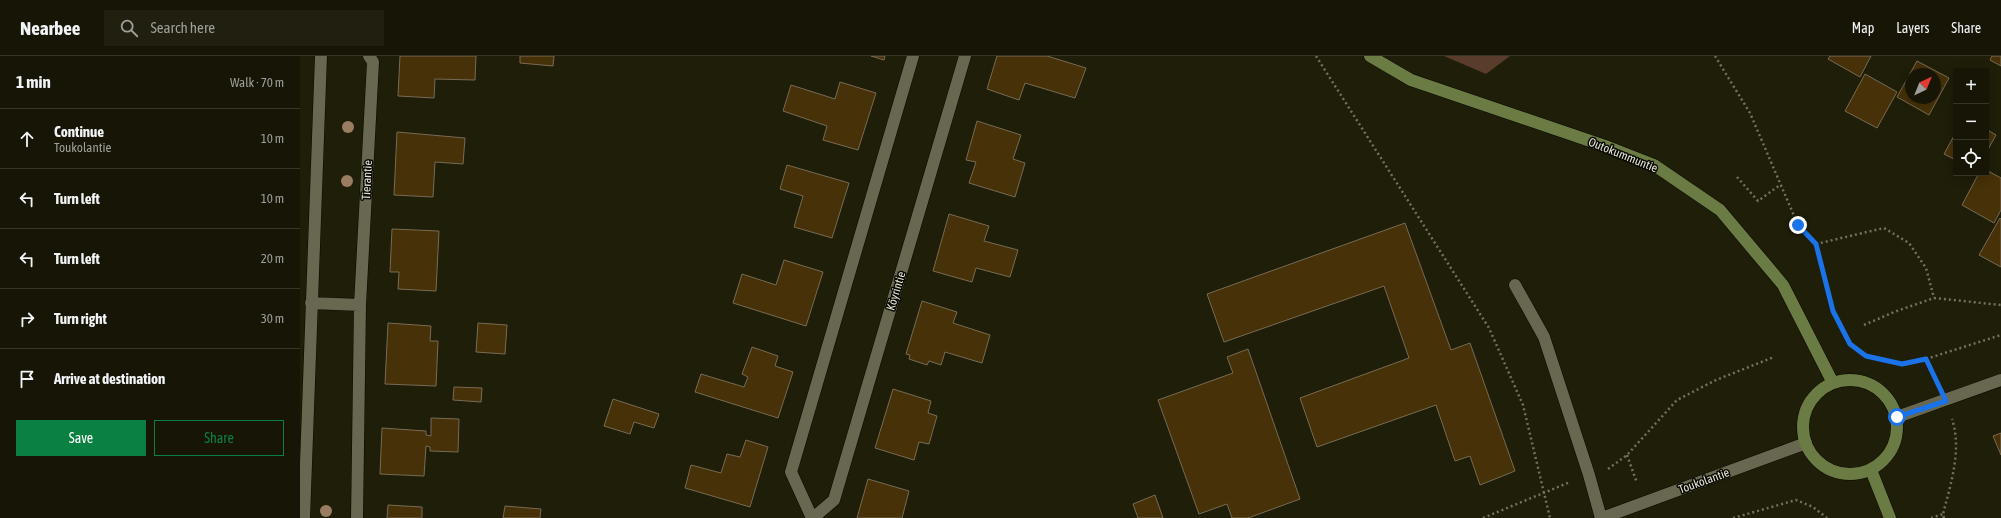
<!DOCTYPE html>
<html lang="en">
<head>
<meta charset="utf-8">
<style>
	:root { --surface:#171606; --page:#201f10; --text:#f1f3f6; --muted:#9e9f9b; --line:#363528; --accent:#0b8043 }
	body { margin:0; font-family:"Asap Condensed",sans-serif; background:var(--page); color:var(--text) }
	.controls { position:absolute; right:12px; top:12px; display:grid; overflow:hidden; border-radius:0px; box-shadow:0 2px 10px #0003 }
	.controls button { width:36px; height:36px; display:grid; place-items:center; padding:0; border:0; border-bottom:1px solid var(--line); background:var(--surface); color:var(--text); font:20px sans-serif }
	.compass { position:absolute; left:1605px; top:12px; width:36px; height:36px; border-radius:50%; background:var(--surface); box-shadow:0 2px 10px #0003; rotate:43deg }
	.stop { position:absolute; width:12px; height:12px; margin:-9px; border:3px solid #1a73e8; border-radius:50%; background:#fff }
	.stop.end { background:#1a73e8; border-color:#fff; box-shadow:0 1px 4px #0008 }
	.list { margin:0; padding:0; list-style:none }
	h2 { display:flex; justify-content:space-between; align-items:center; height:52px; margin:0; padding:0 16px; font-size:17px }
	h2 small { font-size:13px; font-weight:400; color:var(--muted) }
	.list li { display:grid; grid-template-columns:26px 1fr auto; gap:12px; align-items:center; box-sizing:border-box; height:60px; padding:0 16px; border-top:1px solid var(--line) }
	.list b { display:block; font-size:15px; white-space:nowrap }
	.list p { margin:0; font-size:13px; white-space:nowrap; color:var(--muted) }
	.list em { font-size:13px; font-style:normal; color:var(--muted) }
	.actions { display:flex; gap:8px; padding:12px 16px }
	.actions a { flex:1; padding:9px 0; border:1px solid var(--accent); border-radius:0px; text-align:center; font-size:14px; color:var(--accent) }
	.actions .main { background:var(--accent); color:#fff }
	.icon { flex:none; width:22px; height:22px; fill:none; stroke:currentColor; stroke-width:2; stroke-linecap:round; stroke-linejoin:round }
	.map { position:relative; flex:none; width:1701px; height:462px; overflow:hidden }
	header { display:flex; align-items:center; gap:24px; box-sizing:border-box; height:56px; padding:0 20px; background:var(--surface); border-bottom:1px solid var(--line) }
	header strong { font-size:19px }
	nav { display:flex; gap:22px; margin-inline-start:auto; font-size:14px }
	.search { width:280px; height:36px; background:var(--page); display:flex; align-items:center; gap:10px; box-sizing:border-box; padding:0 14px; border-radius:0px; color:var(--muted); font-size:15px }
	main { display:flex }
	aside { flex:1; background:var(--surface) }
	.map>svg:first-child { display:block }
</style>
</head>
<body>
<header>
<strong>Nearbee</strong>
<div class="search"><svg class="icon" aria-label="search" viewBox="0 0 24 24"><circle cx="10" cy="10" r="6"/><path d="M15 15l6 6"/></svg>Search here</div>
<nav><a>Map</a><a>Layers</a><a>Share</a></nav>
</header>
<main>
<aside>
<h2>1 min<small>Walk · 70 m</small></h2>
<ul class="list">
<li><svg class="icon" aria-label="ahead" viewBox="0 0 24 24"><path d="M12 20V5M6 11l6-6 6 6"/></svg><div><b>Continue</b><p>Toukolantie</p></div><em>10 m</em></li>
<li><svg class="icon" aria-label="left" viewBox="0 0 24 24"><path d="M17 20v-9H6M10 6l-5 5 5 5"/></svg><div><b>Turn left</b></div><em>10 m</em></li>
<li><svg class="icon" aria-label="left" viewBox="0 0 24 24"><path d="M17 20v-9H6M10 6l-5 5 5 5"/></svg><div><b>Turn left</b></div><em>20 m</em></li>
<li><svg class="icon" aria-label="right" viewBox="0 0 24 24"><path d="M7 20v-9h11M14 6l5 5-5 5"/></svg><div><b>Turn right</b></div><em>30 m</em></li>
<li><svg class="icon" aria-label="arrive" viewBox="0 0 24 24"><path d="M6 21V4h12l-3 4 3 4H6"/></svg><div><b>Arrive at destination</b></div></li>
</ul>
<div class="actions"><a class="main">Save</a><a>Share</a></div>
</aside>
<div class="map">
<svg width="1701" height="462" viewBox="0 0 1701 462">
	<rect width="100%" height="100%" fill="#1f1e08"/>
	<path fill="#593c29" d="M1144 0H1210L1186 18Z"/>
	<path fill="#463108" stroke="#786b55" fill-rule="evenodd" d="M100 0H176L175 24 135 23 134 42 98 40Z
		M220 0H254L253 10 220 7Z
		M571 0H585L584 4Z
		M697 0H747L786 12 775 42 725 27 719 44 687 33Z
		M1530 0H1571L1560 21 1528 3Z
		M1692 0H1701V10L1690 4Z
		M1617 5 1649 22 1629 59 1597 41ZM1611 18H1635V42H1611Z
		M1565 18 1597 36 1577 72 1545 55Z
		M540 26 576 37 558 94 523 84 527 70 483 55 491 29 535 43Z
		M677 65 721 79 713 103 725 107 715 141 669 127 676 106 666 104Z
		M1686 73 1696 79 1686 97Z
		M97 76 165 82 163 108 135 106 133 141 94 139Z
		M1656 76V104L1644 98Z
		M487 109 549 127 532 182 494 171 503 140 480 133Z
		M1686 114 1701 122V154L1694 167 1662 149 1679 117H1686Z
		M649 158 689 170 684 185 718 194 710 221 676 212 672 226 633 215Z
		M1700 162 1701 163V211L1679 199Z
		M1105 167 1151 294 1170 287 1215 415 1180 429 1170 400 1155 405 1136 349 1017 391 1000 342 1109 302 1084 230 924 286 907 238Z
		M92 173 139 175 136 235 98 233 99 216H90Z
		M484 204 523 216 506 270 433 247 442 218 476 229Z
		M622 245 657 256 653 267 690 279 682 307 645 296 641 309 629 305 627 309 609 303 610 299 606 298Z
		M88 267 131 270 130 285H138L136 330 85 328Z
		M178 267 207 269 205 298 176 296Z
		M452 291 478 300 475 310 493 316 478 362 395 336 401 318 444 331 448 321 442 318Z
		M948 293 1000 443 948 462H932L927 448 899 458 858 344 933 317 927 301Z
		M154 331 182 332 181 346 153 344Z
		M593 333 631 345 628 357 637 360 629 388 619 386 614 404 575 392Z
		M313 343 359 358 354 372 334 366 330 378 304 370Z
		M131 362 159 363 158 396 130 395V391L126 390 124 420 80 418 82 372 126 375V379L131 380Z
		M1701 377V399L1693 380Z
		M446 384 468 391 450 451 385 432 391 409 421 417 427 398 440 401Z
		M568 423 609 435 602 462H557Z
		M855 439 863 462H838L833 448Z
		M88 449 122 451V462H87Z
		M205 450 241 453 240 462H203Z"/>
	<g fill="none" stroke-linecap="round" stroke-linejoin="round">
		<g stroke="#090800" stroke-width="13">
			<path id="service" d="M1215 229 1244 281 1289 419 1301 462"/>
		</g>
		<g stroke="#090800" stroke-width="13">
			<path id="minor" d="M11 247 60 249
				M1597 361 1701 324
				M4 462 21 0
				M57 462 60 249 73 6 69 0
				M512 462 491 416 613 0
				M513 462 534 444 665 0
				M1302 462 1506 387"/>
		</g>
		<g stroke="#090800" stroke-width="13">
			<path id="secondary" d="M1070 0 1111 24 1308 91 1354 109 1420 154 1483 229 1533 327
				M1503 371a47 47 0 1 1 94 0a47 47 0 1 1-94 0Z
				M1571 414 1590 462"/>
		</g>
		<path stroke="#72725f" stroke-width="2.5" stroke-dasharray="2 3" stroke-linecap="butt" d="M1016 0 1189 272 1223 349 1250 462
			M1415 0 1450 57 1498 169 1516 188 1533 255 1550 288 1566 300 1602 308 1626 303 1637 325
			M1437 121 1458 145 1480 129
			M1516 188 1584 172 1609 187 1626 212 1634 242
			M1564 269 1594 256 1634 242 1701 249
			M1626 303 1701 279
			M1327 399 1337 427
			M1308 413 1327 399 1377 344 1416 324 1474 301
			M1183 462 1270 426
			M1433 462 1496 444 1513 451 1527 462
			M1631 462 1643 458
			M1644 462 1643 458C1651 427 1662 394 1652 363"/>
		<use href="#service" stroke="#68674f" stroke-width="12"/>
		<use href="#minor" stroke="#68674f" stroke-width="12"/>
		<use href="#secondary" stroke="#6a7b44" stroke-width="12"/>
	</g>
	<g fill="#997c61">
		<circle cx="48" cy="71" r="6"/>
		<circle cx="47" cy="125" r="6"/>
		<circle cx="26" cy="455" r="6"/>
	</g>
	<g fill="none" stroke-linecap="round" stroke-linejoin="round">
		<path stroke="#1a73e8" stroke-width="5" d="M1498 169 1516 188 1533 255 1550 288 1566 300 1602 308 1626 303 1646 345 1597 361"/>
	</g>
	<g text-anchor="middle" stroke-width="3" stroke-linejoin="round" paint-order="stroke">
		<g font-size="12" fill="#e7e7d9" stroke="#080802">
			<text transform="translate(1323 99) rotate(22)" y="4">Outokummuntie</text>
			<text transform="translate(67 124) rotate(-87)" y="4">Tierantie</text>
			<text transform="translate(596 235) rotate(-73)" y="4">Köyrintie</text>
			<text transform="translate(1404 425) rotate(-20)" y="4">Toukolantie</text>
		</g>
	</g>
</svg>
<div class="controls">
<button>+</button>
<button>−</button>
<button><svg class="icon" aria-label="locate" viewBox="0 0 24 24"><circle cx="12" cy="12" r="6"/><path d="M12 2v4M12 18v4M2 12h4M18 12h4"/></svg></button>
</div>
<svg class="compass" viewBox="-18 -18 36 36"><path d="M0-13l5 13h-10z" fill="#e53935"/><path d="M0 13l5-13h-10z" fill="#9e9f9b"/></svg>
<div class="stop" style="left:1597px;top:361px"></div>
<div class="stop end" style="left:1498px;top:169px"></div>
</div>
</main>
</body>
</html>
